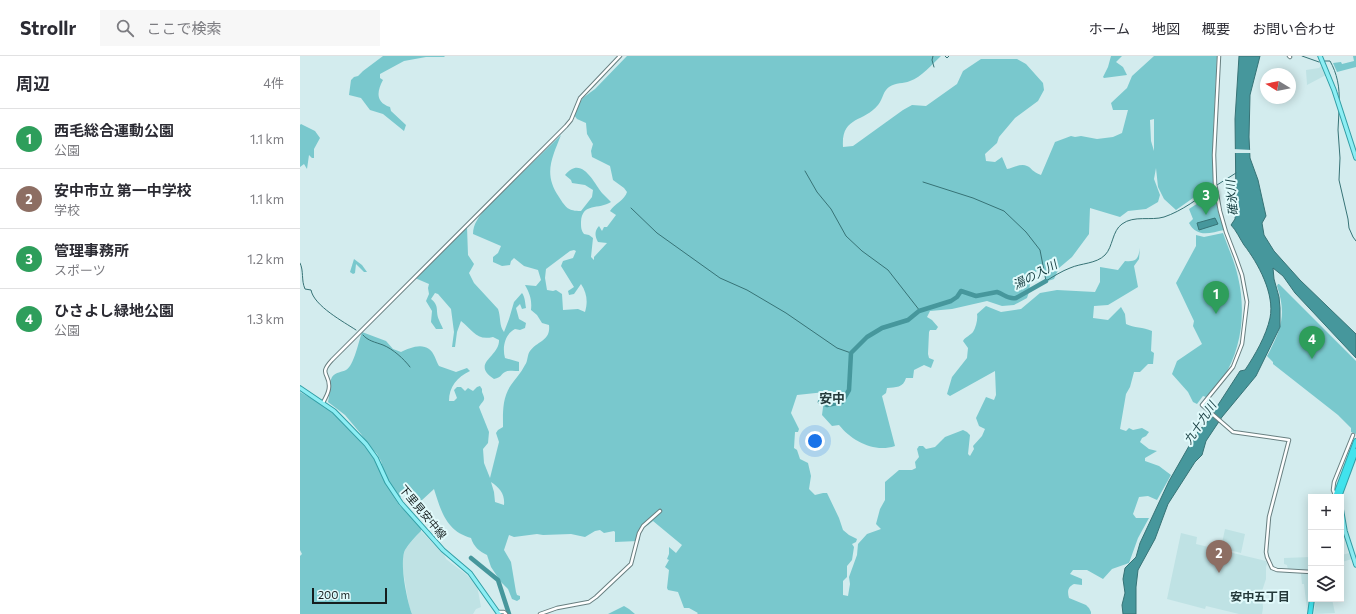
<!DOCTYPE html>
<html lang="ja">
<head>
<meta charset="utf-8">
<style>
	:root { --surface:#fff; --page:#f7f7f7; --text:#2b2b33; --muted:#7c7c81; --line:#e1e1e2; --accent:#ea580c }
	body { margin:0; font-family:Commissioner,"Noto Sans JP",sans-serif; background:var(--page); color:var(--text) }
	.controls { position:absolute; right:12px; bottom:12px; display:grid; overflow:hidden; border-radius:0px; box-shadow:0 2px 10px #0003 }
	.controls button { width:36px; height:36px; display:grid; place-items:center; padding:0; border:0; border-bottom:1px solid var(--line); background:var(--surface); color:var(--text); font:20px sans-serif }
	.compass { position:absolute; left:960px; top:12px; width:36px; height:36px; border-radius:50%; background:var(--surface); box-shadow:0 2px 10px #0003; rotate:280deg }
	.scale { position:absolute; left:12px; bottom:10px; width:75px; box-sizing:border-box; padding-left:4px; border:2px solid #151e1e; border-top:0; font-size:11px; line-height:14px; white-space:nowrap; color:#151e1e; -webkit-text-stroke:3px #e1fafb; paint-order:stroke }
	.you { position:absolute; left:515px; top:385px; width:14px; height:14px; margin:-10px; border:3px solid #fff; border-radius:50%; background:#1a73e8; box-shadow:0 0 0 6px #1a73e833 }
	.badge { display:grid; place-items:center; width:26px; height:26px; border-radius:50%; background:var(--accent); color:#fff; font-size:13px; font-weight:700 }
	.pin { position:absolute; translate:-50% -33px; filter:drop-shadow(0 1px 2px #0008) }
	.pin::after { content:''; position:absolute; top:21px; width:14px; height:12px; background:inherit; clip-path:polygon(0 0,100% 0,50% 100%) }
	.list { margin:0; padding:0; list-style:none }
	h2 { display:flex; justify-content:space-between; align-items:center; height:52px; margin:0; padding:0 16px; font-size:17px }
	h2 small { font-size:13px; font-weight:400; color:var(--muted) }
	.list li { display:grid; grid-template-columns:26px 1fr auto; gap:12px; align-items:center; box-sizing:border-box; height:60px; padding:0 16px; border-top:1px solid var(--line) }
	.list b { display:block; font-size:15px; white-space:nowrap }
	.list p { margin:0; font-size:13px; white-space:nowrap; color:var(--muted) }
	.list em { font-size:13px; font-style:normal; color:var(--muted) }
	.icon { flex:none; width:22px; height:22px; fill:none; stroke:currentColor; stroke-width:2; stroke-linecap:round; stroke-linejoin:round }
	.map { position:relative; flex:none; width:1056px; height:558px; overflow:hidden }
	header { display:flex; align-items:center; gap:24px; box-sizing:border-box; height:56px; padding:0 20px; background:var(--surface); border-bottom:1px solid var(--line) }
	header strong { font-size:19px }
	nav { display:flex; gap:22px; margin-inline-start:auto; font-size:14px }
	.search { width:280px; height:36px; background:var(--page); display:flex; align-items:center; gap:10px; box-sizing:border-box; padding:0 14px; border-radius:0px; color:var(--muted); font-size:15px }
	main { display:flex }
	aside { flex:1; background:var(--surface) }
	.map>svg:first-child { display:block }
</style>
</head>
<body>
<header>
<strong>Strollr</strong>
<div class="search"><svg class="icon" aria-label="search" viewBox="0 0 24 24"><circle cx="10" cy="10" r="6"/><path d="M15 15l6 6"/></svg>ここで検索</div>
<nav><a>ホーム</a><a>地図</a><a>概要</a><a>お問い合わせ</a></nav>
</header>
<main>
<aside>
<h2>周辺<small>4件</small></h2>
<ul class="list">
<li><span class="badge" style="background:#2e9e5b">1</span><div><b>西毛総合運動公園</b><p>公園</p></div><em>1.1 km</em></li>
<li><span class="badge" style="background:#8d6e63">2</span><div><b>安中市立 第一中学校</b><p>学校</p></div><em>1.1 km</em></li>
<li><span class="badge" style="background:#2e9e5b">3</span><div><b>管理事務所</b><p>スポーツ</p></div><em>1.2 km</em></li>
<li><span class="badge" style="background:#2e9e5b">4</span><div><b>ひさよし緑地公園</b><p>公園</p></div><em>1.3 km</em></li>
</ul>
</aside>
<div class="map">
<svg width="1056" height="558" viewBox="0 0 1056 558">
	<rect width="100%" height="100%" fill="#d3ecee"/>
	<path fill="#bfe2e4" d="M1021 10 1026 19 1007 29 1006 14 1019 12Z
		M925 473 945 478 941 497 921 492Z
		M121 475 144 498 146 503 167 519 177 529 181 551 176 553 173 558H112L109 550 102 508 103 500 105 494 110 487Z
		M881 477 897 481 896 488 966 505 967 508 966 511V523L962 535 963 552 962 558H939L906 550 905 553 867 543Z
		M1050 497 1052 503 1042 506 1043 511 1041 512V499Z
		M1011 501V515L988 514 987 509 984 508V502Z
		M1001 518H1011V527L1007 554 1004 528H1002Z
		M1016 543H1032L1035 557 1014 558Z"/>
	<path fill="#79c8cd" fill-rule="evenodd" d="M83 0H145L144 1H126L104 5 80 18V22L83 24C77 35 75 46 90 51L91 55 106 69 104 75 83 58 70 54 61 42 49 39 51 24 54 21 58 20 63 15Z
		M327 0H641C633 7 621 22 610 25 603 28 596 26 589 31 583 35 583 43 578 49 563 67 541 60 543 91L553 90 603 54 612 49 626 50 657 28 663 15 681 3H717L726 8 743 27 744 34 738 45 715 62 699 81 697 87 685 98 686 105 695 106 702 101 707 113C713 112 721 107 727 110 732 112 732 116 741 119L755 86 771 80 775 81 781 80 797 83 813 81 822 77 828 54H813L811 47 827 32 832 20 854 0H917L913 81V128L876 154 864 143 858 131 856 112 854 123 860 139 858 146 846 153 828 155 820 161 790 152 789 178 772 201 759 212 754 223 748 225 740 213 731 219 729 236 727 242 714 249 702 250 687 245 652 253 630 255 627 261 632 264 638 271 636 274H630L629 276 628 298 629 302 634 304 631 312 624 309 614 314 613 322H606C603 332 596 331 587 332L586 337 582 340 595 390C574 397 552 385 539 369L532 370 522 359 525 336 497 339 491 357 499 373 498 376H495L494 392 497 394 500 403 508 407 511 420 509 433 515 439 523 437H527L539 462 543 474 549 479 557 483 556 486 552 488 554 491 552 504 547 510V521L543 525V539L548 540 550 528 549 521 557 499 558 488 567 478 581 473 576 468 580 453 585 444V426L599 414H612L616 412 615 406 619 401 617 393 619 390H623L626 393 635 391 645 381 663 374 667 376 670 379 668 398 670 400 674 393 673 390 682 380 685 373 679 370 676 362 686 341 694 344 696 339 695 315 650 340 647 338 652 321 667 302 668 292 663 285C665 281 671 279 673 276 676 271 678 263 677 258L686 250 701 256 721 253 740 237 757 234 795 236 800 226V211L818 214 825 205C837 206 838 203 840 192L839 203 834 210 838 231 808 249 794 250 793 262 808 264 821 251 825 258 826 268C834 272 843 271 852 275L851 295 854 297 853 308H848L840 316H834L830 331 826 338 820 373 826 375 829 372 833 374 842 372 849 376 846 380 842 382 840 386 849 393 857 395 845 402V405L859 410 871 419 857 444 848 440 839 441 833 458 836 462H849L838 482 829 507 812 513 803 523 787 514H773L770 518 782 523V529L774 528C768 531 767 535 769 542L786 549 789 552 791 556V558H397L398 557 389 552H384L378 536 368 534 367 532 369 514 365 511 369 504 367 503 369 498V491L376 497 382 489 353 465 348 469 344 471 339 479 340 484 338 485 315 486V476L314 475 304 477 300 474 295 475 285 481 271 478 243 479 237 478 214 481 209 479 204 494 211 506 216 536 217 539 220 540V543L217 545 212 543 208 533 201 526 191 511 187 499C179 495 174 491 171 482 146 475 141 455 134 433L121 445 103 436 100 442 89 426 84 416 81 405 77 398 67 387 61 378 45 359 28 346C30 339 29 326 32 321 36 316 42 316 46 314 54 310 59 284 62 276L86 285 93 293 101 296C109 292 121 287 129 293 134 296 136 305 139 310L156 316 167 312 170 315C157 321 149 331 149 345H154L157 342 154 334 157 331H161L165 335 168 332 173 335 177 331 180 330 182 333V336C186 345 184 343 179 351L189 376 188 387 183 393 184 407 190 422 199 386 196 377 198 374 203 371C203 357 202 342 211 329 215 323 221 317 225 309 228 305 227 299 230 295 237 285 251 285 249 269L242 267 237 259 231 254C232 244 230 238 225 229L236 230 241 224 238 214 224 210 214 202 211 205 210 209 202 210 193 206V201L198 197 201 190 173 178C173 168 179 161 184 154L261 79C252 102 243 118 259 141 266 152 268 155 281 155L292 141 293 134 285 129 272 127 271 124 265 119C281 99 293 125 302 137 305 140 308 143 311 146 299 154 282 146 281 166 281 171 281 174 284 178L289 179 293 182 291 201 294 204V201L307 187 298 186C295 181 294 175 299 170L302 175 304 171H307L316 159 310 155C314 148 325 144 327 136L324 132 313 124 310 110 292 101 291 95 293 88 287 78 286 67 277 63 274 59 279 47 284 41 295 33ZM854 63V95L851 85 850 64ZM274 194 276 195 273 202 263 205 261 210 274 231 268 235 269 239 274 238 281 228C287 237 288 246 285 256L278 253 263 254 262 238 256 234 253 235 247 234 245 222 246 213 270 195ZM191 426C200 432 205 438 204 449L195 446 194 436Z
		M811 0H822L816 6 823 11 827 19 804 22 803 21 808 11Z
		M1053 0H1056V11L1037 16 1033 7 1041 6 1042 8 1054 5Z
		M1 68 15 75 20 82 14 93V102H12L9 99 7 113 4 108 0 111V69Z
		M915 136 918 155 924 174C910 177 897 182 889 167L893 163 889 153Z
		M167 171 168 199 174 208 173 210 169 217 174 227 198 253C201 261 199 270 204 276L209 263 214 246 222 237C225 241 225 246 226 252L222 253 220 248 216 252 219 263 226 267 225 272 220 274 215 273C205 278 202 291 205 302L219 306V315C215 315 209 314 205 316 200 319 202 321 194 323 170 307 200 301 199 284L193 281C176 285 173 274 161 265L157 276 155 291H152L154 276 151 253 138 238 135 237 131 243C140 250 135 255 139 264 140 267 142 270 143 273H136L131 266 132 255 126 245 129 238 128 232 129 228 115 222Z
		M923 177C928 192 935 206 938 221 946 255 942 293 923 322 918 329 912 335 906 341L903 340 897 348 893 346 888 336 872 318 877 305 902 288 893 270 894 265 876 227 896 190V179L904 181Z
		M54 203 62 209 67 216H64L56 208 55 217 53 218 50 216Z
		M978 228H979L1056 305V378L1051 376V372L1038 359 973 308V306L967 300C981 274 987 259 977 230Z
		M0 336 25 350 33 357 71 397 86 428 99 449 121 472V475C115 481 109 487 105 494 99 506 107 545 112 558H0V500L2 498 0 494Z
		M324 550 329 553 335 558H308Z"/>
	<path fill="#46979c" stroke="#377376" d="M939 0H960L950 39 949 81 950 102 958 124 966 160 962 167 964 179 974 195 1000 224 1056 278V302L995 237 983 220 973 212 974 223 979 241 980 252V271L956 320 922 361 906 385 902 399 895 406 868 448 855 483 838 514 836 531V558H823L822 549 825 537 823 523 825 512 836 501 840 487 869 425 893 383 900 373 905 369 940 315 945 314C955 299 966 280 970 262 975 238 958 207 944 189 940 183 936 174 931 169L935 163 936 147 935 63Z
		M915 162 918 168 899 174 897 167Z"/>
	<path fill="#d3ecee" d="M933 93 952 94V97H933Z"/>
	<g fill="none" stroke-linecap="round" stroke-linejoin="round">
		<path stroke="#377376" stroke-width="1" d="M633 0 632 4 634 11
			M645 0 647 2 649 0
			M1002 0 1019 6
			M1025 5H1030C1037 17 1040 32 1039 46
			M1039 55 1038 74 1040 102 1039 124 1048 163 1049 172 1053 181 1056 185
			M505 115 517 136 531 153 546 180 562 195 588 214 620 255
			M623 126 673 142 704 155 726 176 740 194 746 225C754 220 762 215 770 212 781 207 796 208 805 199 813 191 812 175 822 168 834 159 851 165 864 161 882 155 899 142 914 131
			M917 129 936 117
			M331 152 357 177 420 222 447 234 486 257 537 292 551 297
			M0 207C4 215 1 224 5 233L11 234C14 250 44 266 56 274
			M63 279C68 285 75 286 83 289 93 293 104 303 110 311"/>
		<path stroke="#46979c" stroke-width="4.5" d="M520 346 527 349 542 346 549 334 551 297 567 281 582 272 608 264 619 255 651 245 657 241 661 235 676 240 697 236C704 238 708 244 716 242L746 225
			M171 502 198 524 209 558"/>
		<g stroke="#687f80" stroke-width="4.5">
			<path id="minor" d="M919 0 914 99 915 128 920 155 926 176 936 202 942 219 947 246 942 288 933 311 902 349 933 376 989 384 969 461 966 496 967 501 972 512 977 514 1011 516
				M989 0 990 1
				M23 347C25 342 29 337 29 331 30 317 18 319 32 304L266 70 271 64 280 42 320 0
				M1035 439 1033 434 1034 426 1053 379
				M199 556H204L206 558
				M240 558 257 552 289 546 296 541 331 508 339 477 343 470 360 455"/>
		</g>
		<g stroke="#329ea5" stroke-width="5.5">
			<path id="major" d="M1020 0 1034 34 1056 102
				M0 332 34 355 66 388 76 402 87 426 101 447 143 494 170 517 199 558
				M1041 452 1045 475 1056 509"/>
		</g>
		<g stroke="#329ea5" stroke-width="6">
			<path id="highway" d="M1035 441 1056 385
				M1039 441 1056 395
				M1010 558 1012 543"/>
		</g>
		<use href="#minor" stroke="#fff" stroke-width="2.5"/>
		<use href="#major" stroke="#8deef4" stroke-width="3.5"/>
		<use href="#highway" stroke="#41e3ed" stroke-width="4"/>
	</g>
	<g text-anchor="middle" stroke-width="4" stroke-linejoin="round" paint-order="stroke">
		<g font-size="11" fill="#151e1e" stroke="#e1fafb">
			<text transform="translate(123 456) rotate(50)" y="4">下里見安中線</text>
		</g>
		<g font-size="12" font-style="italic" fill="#153c3f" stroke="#e1fafb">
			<text transform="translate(932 142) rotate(-95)" y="4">碓氷川</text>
			<text transform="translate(735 219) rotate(-28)" y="4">湯の入川</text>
			<text transform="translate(900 367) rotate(-56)" y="4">九十九川</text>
		</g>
		<g font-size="12" font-weight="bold" fill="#253a3b" stroke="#e1fafb">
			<text x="960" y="545">安中五丁目</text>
		</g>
		<g font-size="13" font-weight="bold" fill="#253a3b" stroke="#e1fafb">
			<text x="532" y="347">安中</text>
		</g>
	</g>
</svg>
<div class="controls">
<button>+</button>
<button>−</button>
<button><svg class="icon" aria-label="layers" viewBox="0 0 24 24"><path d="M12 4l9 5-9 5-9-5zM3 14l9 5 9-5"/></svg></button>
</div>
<svg class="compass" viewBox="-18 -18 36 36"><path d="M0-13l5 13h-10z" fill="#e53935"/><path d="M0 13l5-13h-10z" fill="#7c7c81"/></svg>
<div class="scale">200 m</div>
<div class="you"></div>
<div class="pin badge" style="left:916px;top:258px;background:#2e9e5b">1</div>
<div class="pin badge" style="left:919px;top:517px;background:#8d6e63">2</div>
<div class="pin badge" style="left:906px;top:159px;background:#2e9e5b">3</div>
<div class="pin badge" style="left:1012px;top:303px;background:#2e9e5b">4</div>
</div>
</main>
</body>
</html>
